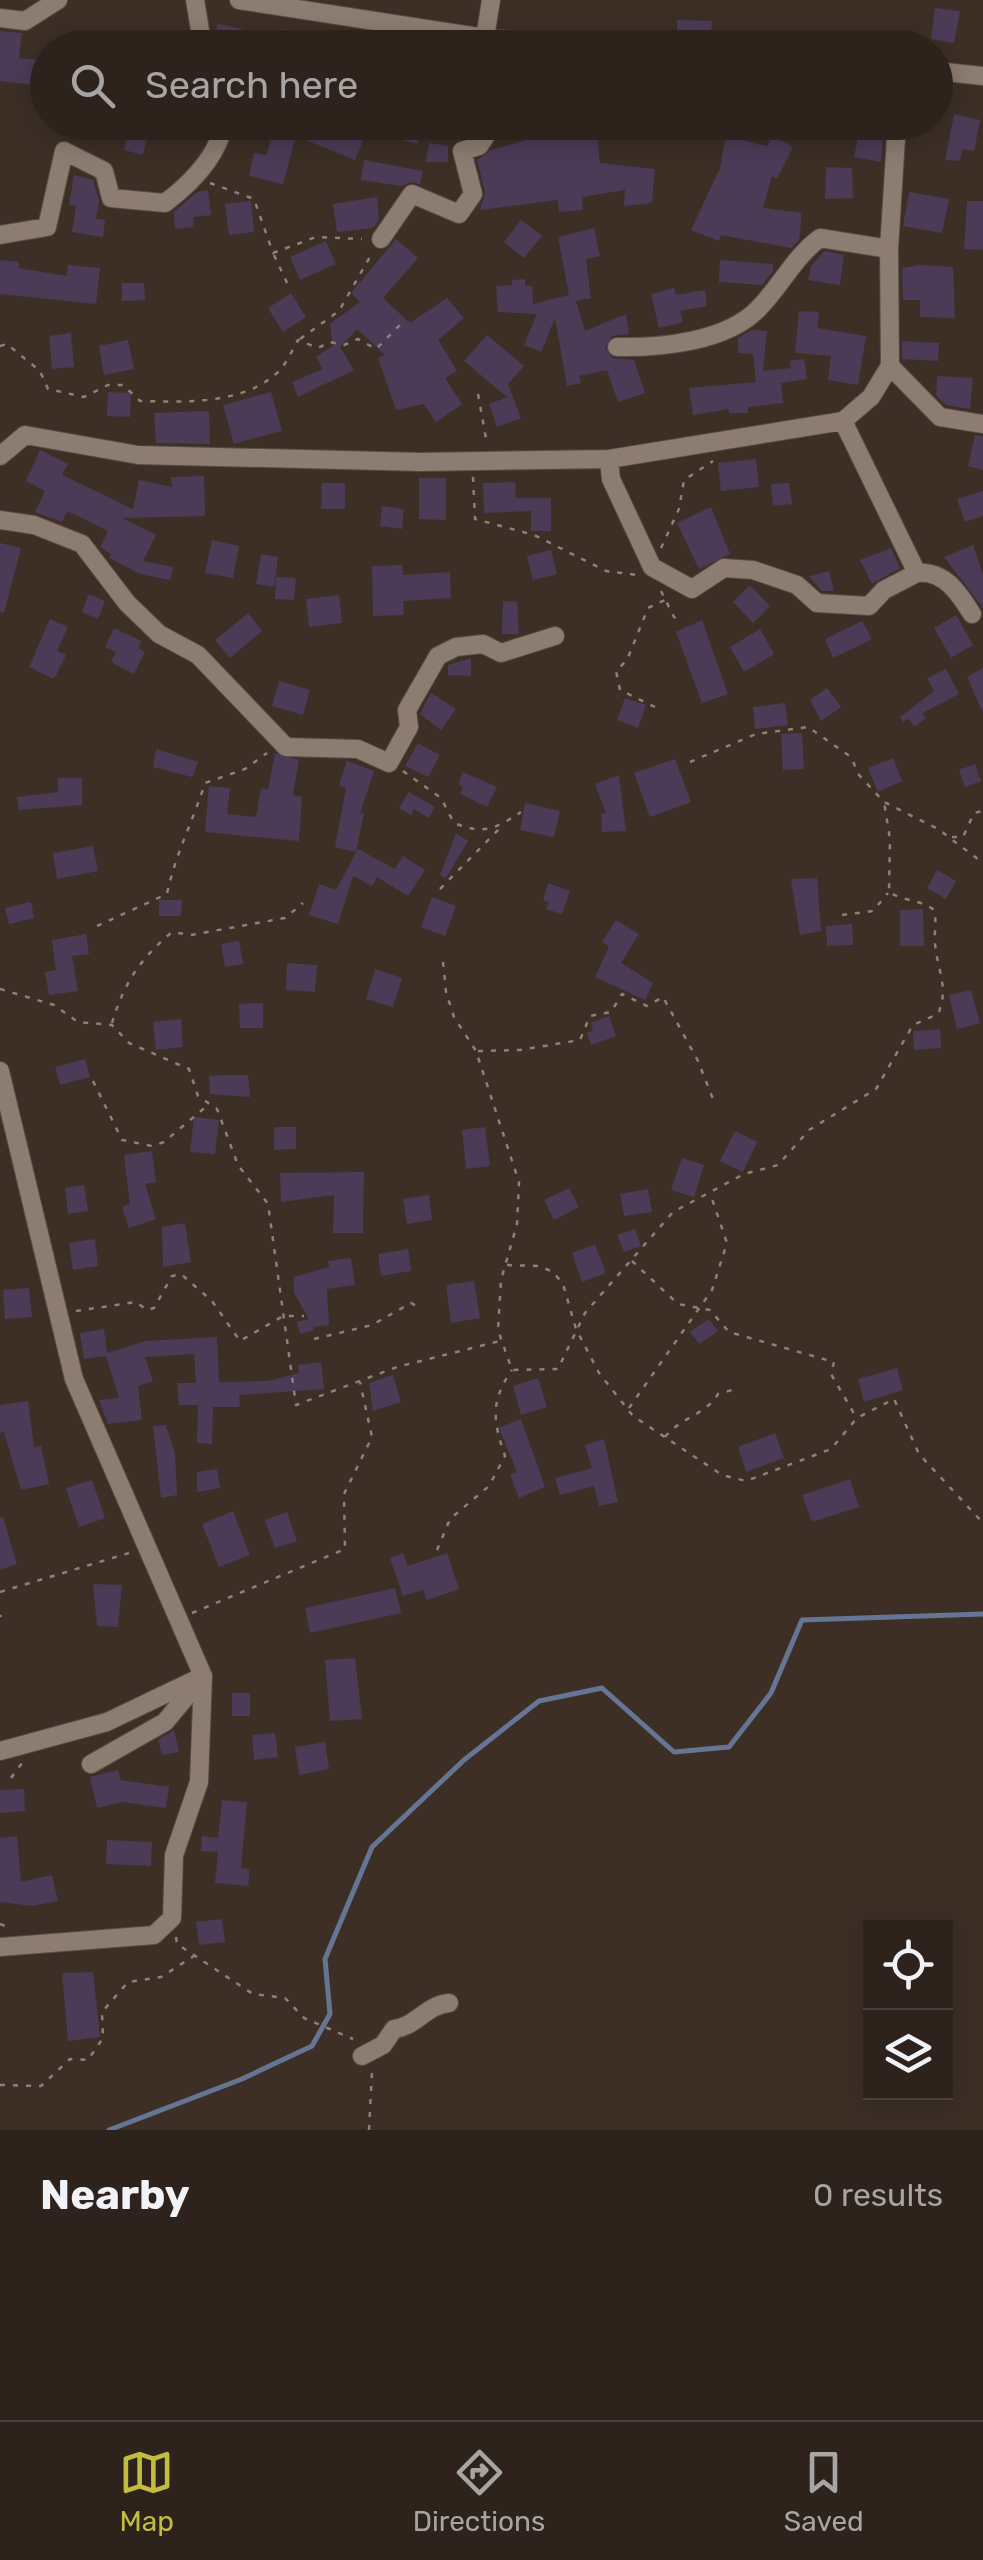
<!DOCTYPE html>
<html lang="en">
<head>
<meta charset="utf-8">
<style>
	:root { --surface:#2e231c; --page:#362b25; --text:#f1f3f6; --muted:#a7a4a3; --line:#49403b; --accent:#c2bd3f }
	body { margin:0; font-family:Rubik,sans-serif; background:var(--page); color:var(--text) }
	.controls { position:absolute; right:30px; bottom:30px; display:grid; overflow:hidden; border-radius:0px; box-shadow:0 5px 25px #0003 }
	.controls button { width:90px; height:90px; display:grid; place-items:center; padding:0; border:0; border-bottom:2px solid var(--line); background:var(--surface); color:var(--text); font:50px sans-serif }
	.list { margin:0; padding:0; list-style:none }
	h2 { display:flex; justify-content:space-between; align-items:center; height:130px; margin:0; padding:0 40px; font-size:42px }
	h2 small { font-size:32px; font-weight:400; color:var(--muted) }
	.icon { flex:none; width:55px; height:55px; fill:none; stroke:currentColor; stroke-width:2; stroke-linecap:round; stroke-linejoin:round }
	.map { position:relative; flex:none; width:983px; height:2130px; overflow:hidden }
	.search { position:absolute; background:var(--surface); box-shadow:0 5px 25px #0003; left:30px; right:30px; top:30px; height:110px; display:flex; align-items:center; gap:25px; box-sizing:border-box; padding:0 35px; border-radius:55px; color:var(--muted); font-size:38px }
	.sheet { height:290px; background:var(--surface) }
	nav { display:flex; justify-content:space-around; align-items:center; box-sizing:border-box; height:140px; border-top:2px solid var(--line); background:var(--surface); font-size:28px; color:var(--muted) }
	nav a { display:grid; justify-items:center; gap:5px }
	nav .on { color:var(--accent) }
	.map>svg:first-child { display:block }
</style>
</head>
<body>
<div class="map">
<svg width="983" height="2130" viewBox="0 0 983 2130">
	<rect width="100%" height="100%" fill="#3d2f26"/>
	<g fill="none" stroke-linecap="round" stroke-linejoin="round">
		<path stroke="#657694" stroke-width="5" d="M109 2130 242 2079 312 2046 330 2014 325 1959 372 1847 464 1760 539 1701 602 1688 674 1752 729 1747 771 1693 802 1620 983 1614"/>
	</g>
	<path fill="#4c3b57" d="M935 8 960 11 954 43 931 39Z
		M677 20 712 21 711 38H677Z
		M217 23 257 33 253 48H215Z
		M284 29 350 41 349 48H280L269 43 271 30Z
		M0 31 22 33 19 58 48 61V87L0 81Z
		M954 114 980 120 974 151 962 149 960 161 945 160Z
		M264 122H342L366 133 355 160 296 136 283 184 249 176 254 153 266 155 275 127Z
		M400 122H422L418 144 396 139Z
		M521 122H545L547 139 572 137 571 122H596L600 163 655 169 652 203 624 206 625 190 582 197 583 210 559 212 558 200 480 210 485 192 477 160 491 150 523 141Z
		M728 122H745V141L767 146 773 136 793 147 777 179 772 176 763 208 802 213 799 240 791 248 721 235 719 241 691 230 720 168Z
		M815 122H884L881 162 854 157 858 137 815 128Z
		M129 129 148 135 143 155 124 150Z
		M429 143 448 146V162H426Z
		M364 160 423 171 420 184 410 182 402 186 361 180Z
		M826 167 852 168 853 198 825 199Z
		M74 175 93 180 99 201 96 219 105 220 103 237 72 232 76 206 69 205Z
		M208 190 211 215 193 217 194 227 175 229 174 212 197 192Z
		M909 192 949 199 942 233 903 226Z
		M377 197 379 220 373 228 337 232 333 204Z
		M251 201 254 232 229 235 225 204Z
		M967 201H983V250L964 249Z
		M521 220 542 236 524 258 504 242Z
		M594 228 600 256 586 259 591 298 576 301 585 331 626 314 629 334 612 336 605 348 612 358 634 360 645 393 618 402 607 370 579 376 581 383 567 386 555 318 541 352 524 345 537 314 498 312 496 286 512 285V280L525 279V286H532L533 304 569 295 558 237Z
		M396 239 418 258 383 298 410 323 447 298 464 318 438 340 457 371 445 378 462 404 436 422 424 404 396 410 378 358 385 355 357 329 340 347 354 370 298 397 292 382 323 369 316 357 333 346 330 324 360 302 351 293Z
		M326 241 336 264 300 280 290 257Z
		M824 251 844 255 840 285 808 280 811 267Z
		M0 260 19 262 18 268 67 276 68 265 100 268 96 304 0 294Z
		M720 260 773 264V271L762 285 719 282Z
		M920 265 953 267 955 318 920 317V300H903L902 268Z
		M122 283H144L145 300 122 301Z
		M674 288 676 295 705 290 707 306 680 311 683 322 659 328 651 294Z
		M291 293 306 317 283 332 268 308Z
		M799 311 819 312 817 328 866 336 858 385 828 380 831 356 795 353Z
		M752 330 767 331 763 371 791 368 790 361 804 359 807 379 781 383 783 403 748 407V413H729V409L693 415 689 388 756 382 753 354 738 353V338Z
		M71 333 74 367 52 369 49 336Z
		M487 335 524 366 508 384 521 418 497 427 489 404 507 397 464 361Z
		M128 340 134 369 104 375 99 346Z
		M902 341 939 343 938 361 902 359Z
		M937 376 973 378 970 409 946 405 936 395Z
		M108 392 131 393 130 417 107 416Z
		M271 392 282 431 234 444 223 405Z
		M209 411 210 444 156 443 154 413Z
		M975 435 983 436V470L968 466Z
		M40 450 68 464 62 475 133 509 139 480 172 487 171 477 204 476 205 516 122 518 156 535 143 561 173 567 170 580 140 574 109 558 111 554 100 547 108 531 67 511 62 522 35 512 45 491 26 481Z
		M756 459 759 487 721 491 718 463Z
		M419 478H446V520L419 519Z
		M515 482 516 498H551V531H531V511L484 513 483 483Z
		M322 483H345V509H321Z
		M789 483 792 504 773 506 771 484Z
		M983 491V516L965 522 957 499Z
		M382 506 404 509 402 529 380 526Z
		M711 507 730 554 699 569 677 523Z
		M212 540 239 546 233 578 205 573Z
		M0 543 21 548 4 613 0 612Z
		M973 545 983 575V608L944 557Z
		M891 548 900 568 872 584 860 560Z
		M551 550 557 574 533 580 527 556Z
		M261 554 278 557 274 587 256 584Z
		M402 565 403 575 450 572 451 598 403 601 404 615 373 616 372 566Z
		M829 571 834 591H822L809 576Z
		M276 577 296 578 294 600 275 599Z
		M750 585 770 606 753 623 733 602Z
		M89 594 105 601 98 619 82 612Z
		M339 595 342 623 309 627 306 599Z
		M503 601 517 602 519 634H502Z
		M248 613 262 631 230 658 215 640Z
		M956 615 973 645 951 658 934 628Z
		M50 619 68 627 57 651 66 655 54 679 29 667Z
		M702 620 728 694 702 703 676 632Z
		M862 621 872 639 833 658 825 639Z
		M114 628 142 641 138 648 145 652 134 674 111 662 116 652 105 647Z
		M760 629 774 654 744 672 730 647Z
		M471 658V676L448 675V665Z
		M983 668V713L967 677Z
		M946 669 959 694 922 713 926 718 914 727 909 719 903 722 900 717 934 691 927 678Z
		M279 681 310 690 303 715 272 706Z
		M827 688 841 707 821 721 810 700Z
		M431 693 456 709 441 730 420 714Z
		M625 698 646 705 638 728 617 720Z
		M785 703 788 725 755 729 753 707Z
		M802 733 804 769 783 770 781 734Z
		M418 743 440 755 428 777 405 766Z
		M156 749 198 762 192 777 153 767Z
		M275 753 299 760 293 795 302 797 299 841 205 832 209 786 230 788 227 814 256 817 261 788 268 789Z
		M893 758 902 781 878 792 868 768Z
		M675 759 691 802 650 817 634 773Z
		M347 761 374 771 360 813H364L356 852 335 847 346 788 339 785Z
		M975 764 981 781 965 787 959 770Z
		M463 772 497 787 487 807 460 794 463 787 458 784Z
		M619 775 626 831 602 832 601 814 606 813 595 784Z
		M58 778H82V805L19 810 17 797 58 792Z
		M409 792 435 807 429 818 414 809 411 815 399 808Z
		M525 803 560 811 554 837 520 830Z
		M456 833 468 841 446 878 440 875Z
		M93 846 98 871 57 879 53 853Z
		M358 849 395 869 403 856 425 870 408 896 377 877 372 886 353 876 338 924 309 915 319 884 336 890Z
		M937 870 956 881 946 899 927 888Z
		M817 878 821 931 800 935 791 879Z
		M548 883 570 891 562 914 546 909 549 902 543 900Z
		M432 897 456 906 445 936 421 927Z
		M159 900H182L181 916H159Z
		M31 902 34 918 9 924 5 908Z
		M923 909 924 946H900V910Z
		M616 920 639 934 621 963 653 983 645 1000 595 977 609 947 602 942Z
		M852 924 853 945 827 946 826 926Z
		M86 934 89 954 72 956 78 991 49 995 45 972 56 970 52 940Z
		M239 941 243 964 225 967 221 944Z
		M287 963 317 965 315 992 286 990Z
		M375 969 402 978 393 1007 366 999Z
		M971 990 980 1023 957 1029 949 995Z
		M263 1003V1028H240L239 1004Z
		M609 1016 616 1036 591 1045 587 1033 593 1031 591 1023Z
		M181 1019 183 1047 156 1050 153 1022Z
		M940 1029 941 1048 914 1050 913 1031Z
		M85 1059 90 1077 60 1085 55 1067Z
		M222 1075H248L250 1097 210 1094 209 1076Z
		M194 1117 219 1120 215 1154 190 1152Z
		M274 1127H296V1149L274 1150Z
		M485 1127 490 1166 466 1169 462 1130Z
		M735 1131 757 1142 743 1172 720 1161Z
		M152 1151 156 1182 145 1184 156 1219 129 1228 122 1207 130 1204 124 1155Z
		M682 1158 704 1165 694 1197 671 1190Z
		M364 1172 363 1233H333L334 1195 281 1202 280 1173Z
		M84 1185 88 1211 68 1214 65 1188Z
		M569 1188 579 1207 554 1220 544 1200Z
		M648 1189 652 1212 624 1216 620 1194Z
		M429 1195 432 1220 407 1224 403 1199Z
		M185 1223 191 1262 163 1267 162 1227Z
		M635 1229 641 1246 624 1252 617 1235Z
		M95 1239 98 1266 73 1270 69 1243Z
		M595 1244 606 1273 582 1282 572 1253Z
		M408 1249 411 1271 381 1276 378 1254Z
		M351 1258 355 1285 327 1289 329 1325 314 1327 312 1323 314 1330 300 1334 297 1322 309 1319 294 1293V1277L329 1267 328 1261Z
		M474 1281 480 1318 451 1323 446 1285Z
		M29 1288 32 1317 5 1319 3 1290Z
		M709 1319 718 1331 699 1344 690 1332Z
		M104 1329 107 1353 146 1341 217 1337 219 1382 268 1381 299 1373 298 1365 321 1362 324 1389 239 1395 240 1407H213L212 1444 197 1443 198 1405H179L177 1383H196L194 1354 145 1357 153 1381 138 1386 142 1420 108 1424 99 1400 119 1398 106 1356 84 1359 80 1333Z
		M897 1368 903 1390 864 1402 858 1379Z
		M393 1375 401 1402 373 1411 369 1383Z
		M538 1378 547 1407 521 1415 513 1386Z
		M28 1401 34 1447 41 1446 49 1484 21 1490 4 1432 0 1433V1405Z
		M521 1419 545 1487 519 1498 510 1475 517 1472 499 1428Z
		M166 1425 175 1454 177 1495 161 1498 153 1426Z
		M775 1433 784 1458 746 1472 738 1447Z
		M604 1439 618 1502 599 1506 594 1486 560 1495 555 1478 592 1468 585 1445Z
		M217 1469 220 1488 197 1492V1472Z
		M850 1479 859 1507 812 1522 802 1495Z
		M92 1480 105 1518 79 1527 66 1488Z
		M233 1511 250 1555 219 1567 202 1524Z
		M287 1512 297 1541 275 1548 265 1520Z
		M3 1517 17 1564 0 1570V1518Z
		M403 1553 408 1566 447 1553 459 1589 427 1600 423 1590 403 1596 390 1558Z
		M93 1584 122 1585 118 1627 97 1626Z
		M395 1588 401 1613 310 1633 305 1608Z
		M355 1658 362 1719 330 1721 325 1660Z
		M232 1693H250V1716H232Z
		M174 1730 179 1752 162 1755 158 1740Z
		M275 1733 278 1757 254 1760 252 1735Z
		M325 1742 329 1769 299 1775 295 1747Z
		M118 1770 120 1780 169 1787 166 1808 122 1802 97 1808 90 1777Z
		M24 1789 25 1811 0 1813V1790Z
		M222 1800 247 1802 241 1868 250 1869 248 1886 215 1883 218 1852 201 1851 202 1836 218 1838Z
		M17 1836 21 1882 52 1875 58 1901 32 1906 0 1902V1838Z
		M107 1840 152 1842 151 1866 106 1864Z
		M222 1919 225 1942 199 1945 196 1922Z
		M93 1972 100 2037 68 2041 62 1973Z"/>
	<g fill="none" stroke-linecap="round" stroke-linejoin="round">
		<g stroke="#574b43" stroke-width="20">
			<path id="minor" d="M195 0 203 48
				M239 0 485 38 628 48
				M0 18 25 21 58 0
				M485 38 491 0
				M936 71 983 76
				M0 235 47 227 64 151 104 171 111 198 165 203C190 184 219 156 224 122
				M381 239 412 194 459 214 473 194 462 151 479 146 495 122
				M617 347C659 348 726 342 758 309 781 286 794 257 820 238L889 249
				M890 366 940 417 983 424
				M843 421 917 573C944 570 959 593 972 614
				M0 456 25 435 138 455 421 462 609 459 843 421 871 397 890 366 889 249 897 122
				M609 459 611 479 652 567 692 589 724 568 753 570 797 585 817 603 869 606 884 590 917 573
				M0 520 34 525 82 544 127 603 159 634 198 655 286 747 358 749 389 763 409 727 407 710 438 656 456 647 483 644 501 653 555 636
				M0 1071 74 1379 203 1676 199 1782 174 1855 172 1918 154 1935 0 1947
				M0 1751 107 1722 203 1676
				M91 1764 165 1722 200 1680
				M362 2056 383 2045 394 2029C417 2026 426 2005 449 2003"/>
		</g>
		<path stroke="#8d8179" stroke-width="2.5" stroke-dasharray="5 8" stroke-linecap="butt" d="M210 183 254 199 273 253 316 237 362 239
			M274 255 288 285
			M300 339 339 311 371 255
			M0 346 7 344 40 371 48 389 84 397 108 385H123L140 401C183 402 242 405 277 373 286 365 292 350 298 340L318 348 330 342 344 345 358 339 376 349 400 325
			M478 394 487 444
			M473 477 475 519 534 535 606 571 638 575
			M661 548 679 509 684 480 713 461
			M661 591 674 617 680 621
			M655 707 620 690 616 671 627 660 648 608 665 600
			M690 762 756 734 808 727 851 757 859 775 884 802 938 829 983 863
			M403 771 441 798 454 823C484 835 495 829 521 812
			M952 837H963L974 813 983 811
			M440 889 502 826
			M842 915 873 911 888 893
			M97 926 167 894C175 855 193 821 205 783L245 769 267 753
			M443 962 446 992 454 1017 476 1051 519 1182 517 1224 501 1280 498 1330 512 1370 558 1369 585 1313 673 1212 744 1174 778 1165 809 1130 876 1089 913 1025 938 1014C950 987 936 967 935 942 934 931 937 922 934 910 920 899 905 902 889 892L890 839 884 802
			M0 989 54 1005 78 1022 112 1025 129 1043 189 1069 198 1096 217 1109 238 1165 268 1204 296 1405 397 1367 500 1341
			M112 1023C124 983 140 959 172 932L191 935 285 918 303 903
			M478 1051 520 1050 580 1040 590 1016 611 1012 622 994 647 1006 663 997 698 1061 713 1099
			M93 1081 122 1140 152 1146 164 1142 208 1105
			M632 1261 678 1304 710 1310 729 1332 834 1362 831 1374 856 1417
			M507 1265 539 1266 553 1272 563 1284 576 1329 599 1373 633 1416 722 1475 746 1481 831 1449 857 1418 894 1399 919 1454 983 1523
			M76 1311 136 1302 147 1310 154 1308 172 1276 181 1274 212 1301 240 1341 283 1316H304
			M314 1339 372 1325 411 1303 420 1308
			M629 1408 712 1290 727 1243 710 1193
			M665 1437C680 1418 708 1413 718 1394L739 1388
			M437 1550 450 1519 489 1486 505 1456C493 1421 490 1401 512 1370
			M0 1592 129 1553
			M192 1613 345 1549 344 1494 372 1437 360 1382
			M0 1615 1 1617
			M11 1778 22 1763
			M0 1924 12 1929
			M176 1937 177 1944 253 1994 285 1998 304 2018 353 2039
			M0 2085 41 2086 70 2059 88 2060 103 2038 102 2012 128 1982 161 1977 194 1956
			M369 2130 372 2072"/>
		<use href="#minor" stroke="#8d7c72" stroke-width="18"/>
	</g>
</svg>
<div class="controls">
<button><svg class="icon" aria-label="locate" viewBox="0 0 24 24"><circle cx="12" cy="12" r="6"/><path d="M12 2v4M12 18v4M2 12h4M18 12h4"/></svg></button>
<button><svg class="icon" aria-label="layers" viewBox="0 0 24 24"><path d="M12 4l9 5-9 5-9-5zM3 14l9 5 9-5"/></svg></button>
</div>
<div class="search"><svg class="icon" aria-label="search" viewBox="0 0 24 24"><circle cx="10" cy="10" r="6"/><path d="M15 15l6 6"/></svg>Search here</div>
</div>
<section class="sheet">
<h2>Nearby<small>0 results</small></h2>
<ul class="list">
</ul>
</section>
<nav>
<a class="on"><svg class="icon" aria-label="map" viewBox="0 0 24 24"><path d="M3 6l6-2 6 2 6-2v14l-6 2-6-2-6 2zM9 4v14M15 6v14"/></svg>Map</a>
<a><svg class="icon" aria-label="directions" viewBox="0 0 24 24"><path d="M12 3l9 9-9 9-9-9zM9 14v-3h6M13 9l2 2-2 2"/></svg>Directions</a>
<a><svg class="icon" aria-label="saved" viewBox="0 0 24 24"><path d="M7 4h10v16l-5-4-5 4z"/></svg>Saved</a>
</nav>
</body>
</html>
